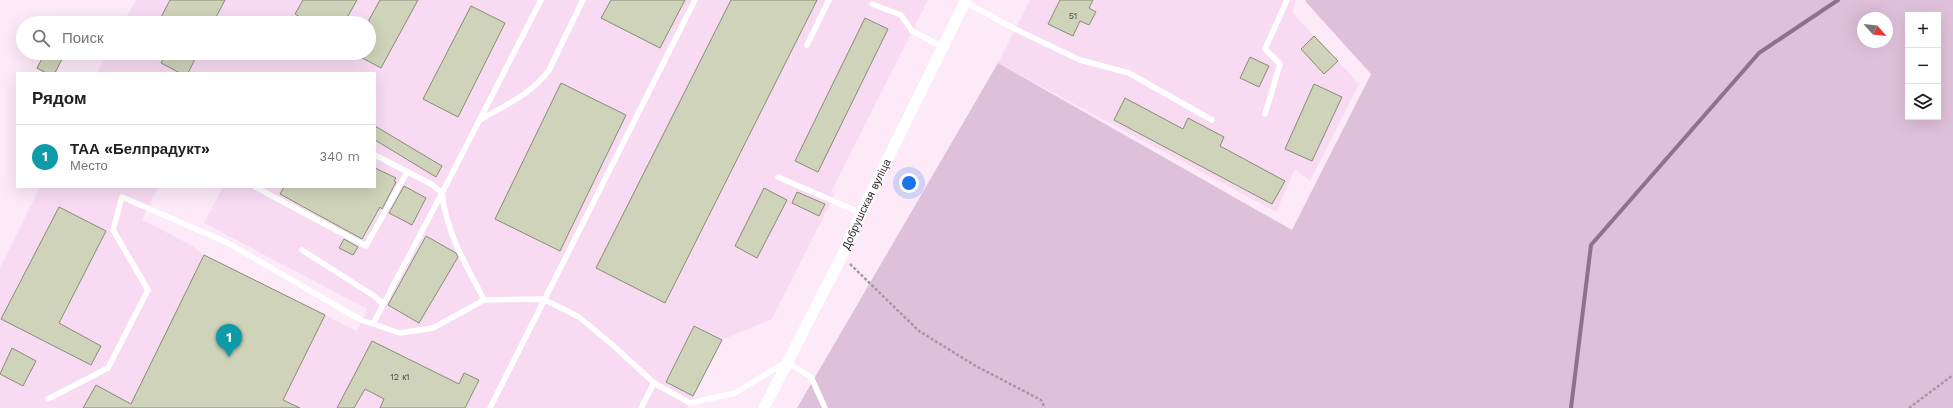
<!DOCTYPE html>
<html lang="ru">
<head>
<meta charset="utf-8">
<style>
	:root { --surface:#fff; --page:#f6f6f6; --text:#202124; --muted:#757577; --line:#e0e0e0; --accent:#68731d }
	body { margin:0; font-family:"Work Sans",sans-serif; background:var(--page); color:var(--text) }
	.controls { position:absolute; right:12px; top:12px; display:grid; overflow:hidden; border-radius:0px; box-shadow:0 4px 16px #0002 }
	.controls button { width:36px; height:36px; display:grid; place-items:center; padding:0; border:0; border-bottom:1px solid var(--line); background:var(--surface); color:var(--text); font:20px sans-serif }
	.compass { position:absolute; left:1857px; top:12px; width:36px; height:36px; border-radius:50%; background:var(--surface); box-shadow:0 4px 16px #0002; rotate:117deg }
	.you { position:absolute; left:909px; top:183px; width:14px; height:14px; margin:-10px; border:3px solid #fff; border-radius:50%; background:#1a73e8; box-shadow:0 0 0 6px #1a73e833 }
	.badge { display:grid; place-items:center; width:26px; height:26px; border-radius:50%; background:var(--accent); color:#fff; font-size:13px; font-weight:700 }
	.pin { position:absolute; translate:-50% -33px; filter:drop-shadow(0 1px 2px #0008) }
	.pin::after { content:''; position:absolute; top:21px; width:14px; height:12px; background:inherit; clip-path:polygon(0 0,100% 0,50% 100%) }
	.list { margin:0; padding:0; list-style:none }
	h2 { display:flex; justify-content:space-between; align-items:center; height:52px; margin:0; padding:0 16px; font-size:17px }
	h2 small { font-size:13px; font-weight:400; color:var(--muted) }
	.list li { display:grid; grid-template-columns:26px 1fr auto; gap:12px; align-items:center; box-sizing:border-box; height:64px; padding:0 16px; border-top:1px solid var(--line) }
	.list b { display:block; font-size:15px; white-space:nowrap }
	.list p { margin:0; font-size:13px; white-space:nowrap; color:var(--muted) }
	.list em { font-size:13px; font-style:normal; color:var(--muted) }
	.icon { flex:none; width:22px; height:22px; fill:none; stroke:currentColor; stroke-width:2; stroke-linecap:round; stroke-linejoin:round }
	.map { position:relative; flex:none; width:1953px; height:408px; overflow:hidden }
	.search { position:absolute; background:var(--surface); box-shadow:0 4px 16px #0002; left:16px; top:16px; width:360px; height:44px; display:flex; align-items:center; gap:10px; box-sizing:border-box; padding:0 14px; border-radius:22px; color:var(--muted); font-size:15px }
	.panel { position:absolute; background:var(--surface); box-shadow:0 4px 16px #0002; left:16px; top:72px; width:360px; height:116px; border-radius:0px }
	.map>svg:first-child { display:block }
</style>
</head>
<body>
<div class="map">
<svg width="1953" height="408" viewBox="0 0 1953 408">
	<rect width="100%" height="100%" fill="#fdeaf9"/>
	<path fill="#f8dbf3" d="M136 0H928L831 192 835 194 772 319 722 340 687 408H0V268L40 187H158L142 220 191 245 204 255 357 331 367 309 204 223 223 187H375V73H97L107 53H369V23H123Z
		M1030 0H1296L1292 12 1359 84 1310 181 1295 169 1276 212 998 63Z"/>
	<path fill="#dfc0da" fill-rule="evenodd" d="M1306 0H1953V408H797L998 63 1292 230 1371 74 1305 1ZM1908 15H1938V117H1908ZM1863 18H1887V42H1863Z"/>
	<g fill="none" stroke-linecap="round" stroke-linejoin="round">
		<path stroke="#8e728a" stroke-width="4" d="M1571 408 1591 245 1759 53 1838 0"/>
	</g>
	<path fill="#ced3b9" stroke="#878c74" d="M170 0H225L213 23H158Z
		M303 0H357L344 23H311L295 14Z
		M380 0H418L381 68 353 53H369V20Z
		M611 0H685L660 48 601 18Z
		M731 0H817L665 303 596 268Z
		M1060 0H1093L1089 8 1096 12 1089 25 1080 21 1073 36 1048 24Z
		M471 6 505 23 458 117 423 99Z
		M865 18 888 29 818 172 795 161Z
		M1314 36 1338 61 1324 74 1301 49Z
		M45 53H49L62 59 55 73H46L37 68Z
		M166 53H198L188 73H180L161 63Z
		M1250 57 1269 66 1259 87 1240 78Z
		M561 83 626 115 560 251 495 219Z
		M1314 84 1342 97 1312 161 1285 149Z
		M1125 98 1183 129 1188 118 1224 137 1220 146 1285 181 1272 204 1114 120Z
		M375 126 442 166 436 177 375 140Z
		M375 168 396 178 394 181 396 182 382 209 380 207 362 239 280 194 284 187H375Z
		M404 186 426 198 412 225 389 213Z
		M764 188 787 200 757 258 735 246Z
		M797 192 825 204 819 216 792 203Z
		M59 207 106 231 59 323 101 346 91 365 1 319Z
		M426 236 456 253 458 257 419 323 388 305Z
		M344 239 358 247 353 255 339 248Z
		M204 255 325 315 283 400 300 408H83L96 385 131 404Z
		M694 326 722 340 693 396 666 382Z
		M372 341 459 384 464 373 479 380 465 408H380L384 399 365 389 354 408H337Z
		M12 348 36 361 23 386 0 374Z"/>
	<g fill="none" stroke-linecap="round" stroke-linejoin="round">
		<path stroke="#a697a3" stroke-width="2.5" stroke-dasharray="3 2" stroke-linecap="butt" d="M850 264 919 331 974 365 1041 400 1045 408
			M1909 408 1953 375"/>
		<path stroke="#fff" stroke-width="5.5" d="M965 2 1015 29 1080 60 1129 73 1212 120
			M872 4 901 15 912 31 943 47
			M807 45 829 0
			M1265 114 1280 64 1265 49 1287 0
			M480 120C505 105 532 94 549 70L583 0
			M778 177 861 213
			M255 187 366 246 407 172
			M302 250 374 296 383 304
			M484 300C467 266 446 233 442 193L541 0
			M373 324 442 193 433 185 375 155
			M48 399 108 368 148 290 113 230 122 197 226 242 361 320 400 333 433 328 484 300 543 299 579 317 615 347 654 383 690 403 735 393 786 362 811 377 825 408
			M490 408 695 0
			M641 408 654 383"/>
		<path stroke="#fff" stroke-width="11" id="s1" d="M764 408 842 256 861 213 966 0"/>
	</g>
	<g text-anchor="middle" stroke-width="3" stroke-linejoin="round" paint-order="stroke">
		<g font-size="9" fill="#4e4a48">
			<text x="1073" y="19">51</text>
			<text x="400" y="380">12 к1</text>
		</g>
		<g font-size="11" fill="#241c23" stroke="#fefefe">
			<text dy="4" stroke="none"><textPath href="#s1" startOffset="228">Добрушская вуліца</textPath></text>
		</g>
	</g>
</svg>
<div class="controls">
<button>+</button>
<button>−</button>
<button><svg class="icon" aria-label="layers" viewBox="0 0 24 24"><path d="M12 4l9 5-9 5-9-5zM3 14l9 5 9-5"/></svg></button>
</div>
<svg class="compass" viewBox="-18 -18 36 36"><path d="M0-13l5 13h-10z" fill="#e53935"/><path d="M0 13l5-13h-10z" fill="#757577"/></svg>
<div class="you"></div>
<div class="pin badge" style="left:229px;top:357px;background:#0f9aa8">1</div>
<div class="search"><svg class="icon" aria-label="search" viewBox="0 0 24 24"><circle cx="10" cy="10" r="6"/><path d="M15 15l6 6"/></svg>Поиск</div>
<section class="panel">
<h2>Рядом<small></small></h2>
<ul class="list">
<li><span class="badge" style="background:#0f9aa8">1</span><div><b>ТАА «Белпрадукт»</b><p>Место</p></div><em>340 m</em></li>
</ul>
</section>
</div>
</body>
</html>
